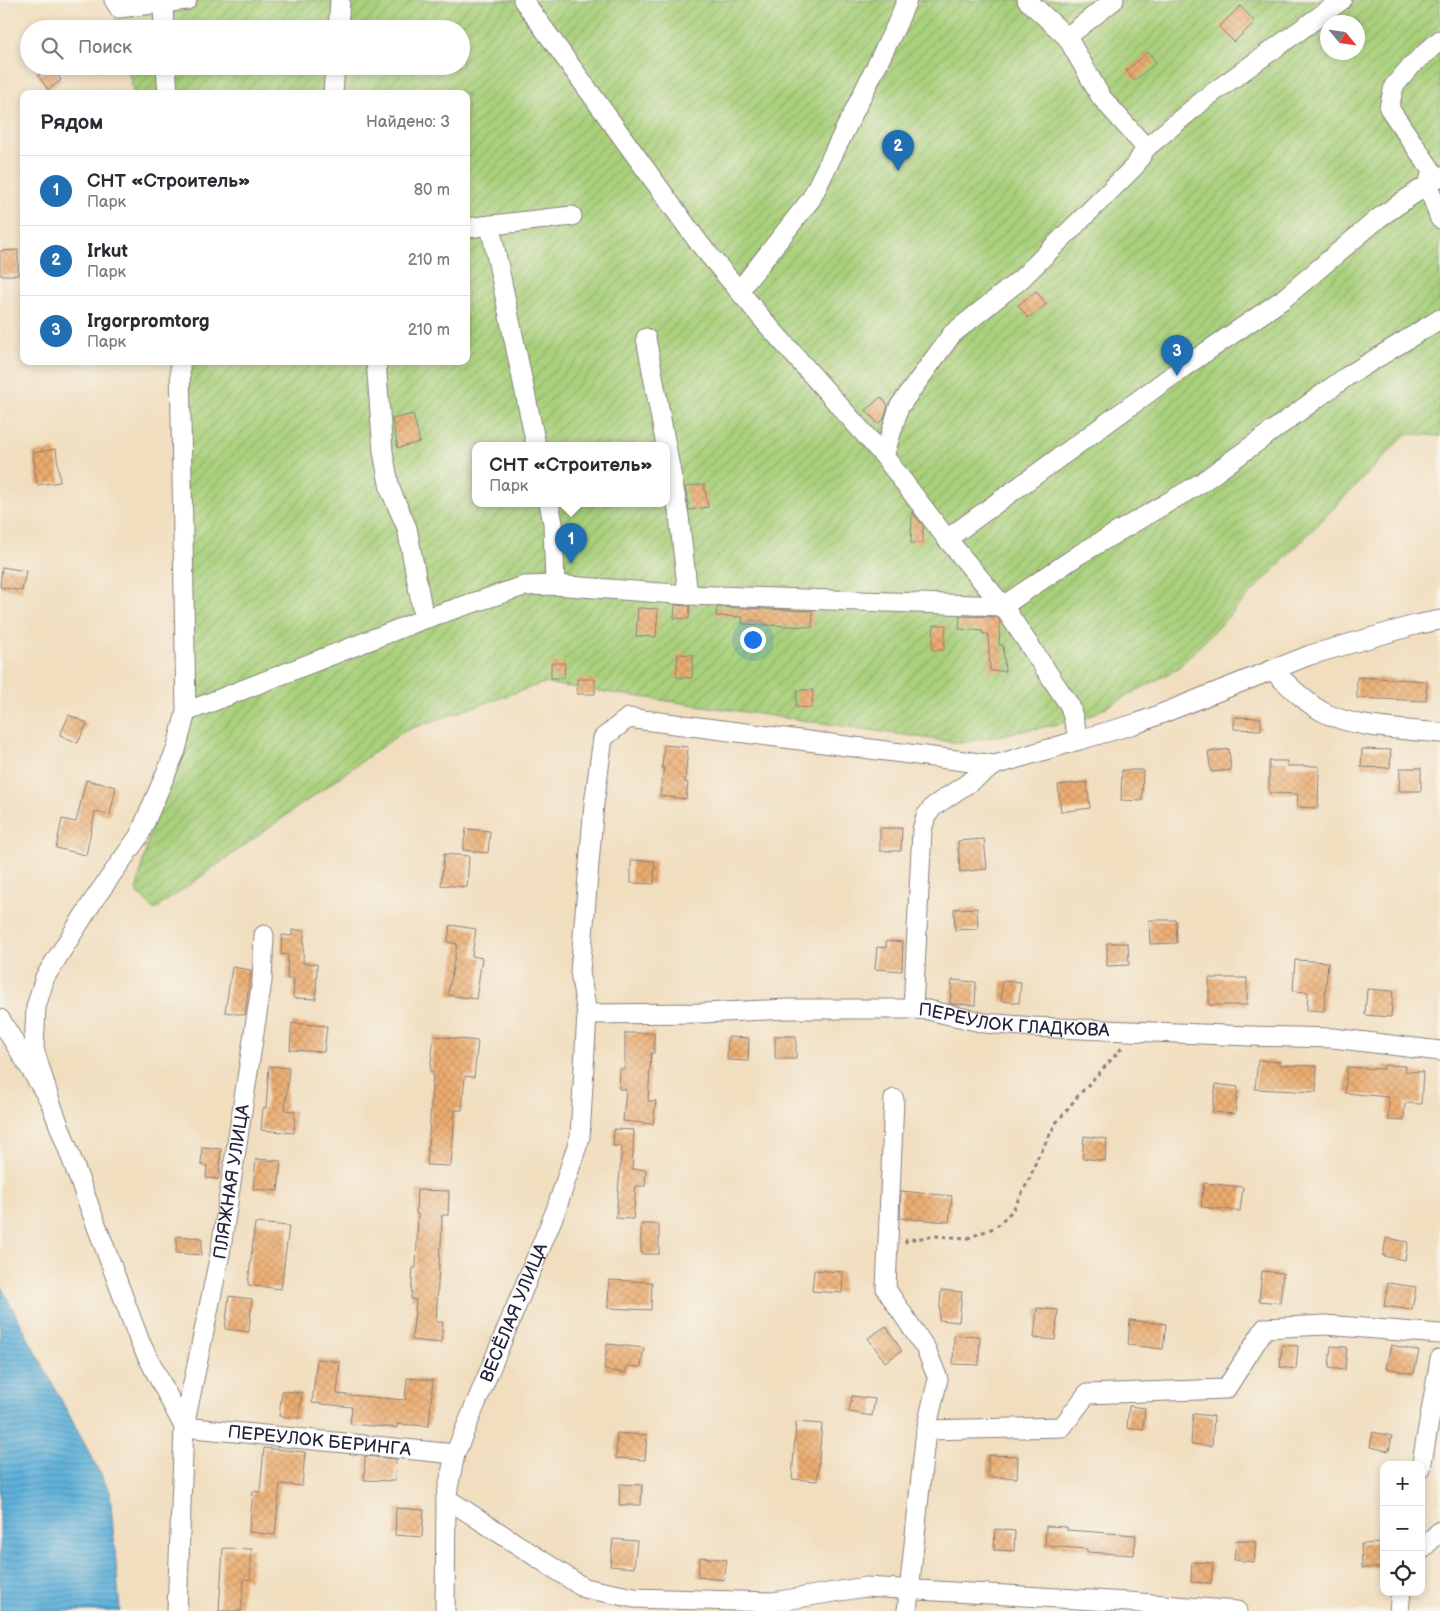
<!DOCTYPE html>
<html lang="ru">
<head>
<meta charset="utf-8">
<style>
	:root { --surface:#fff; --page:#f7f7f7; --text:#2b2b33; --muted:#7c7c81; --line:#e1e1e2; --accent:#1f6fb2 }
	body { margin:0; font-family:"Balsamiq Sans",sans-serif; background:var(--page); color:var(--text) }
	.controls { position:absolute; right:15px; bottom:15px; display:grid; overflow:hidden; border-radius:10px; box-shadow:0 2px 8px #0003 }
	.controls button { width:45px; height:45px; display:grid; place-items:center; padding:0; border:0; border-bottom:1px solid var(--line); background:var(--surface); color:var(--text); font:25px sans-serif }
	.compass { position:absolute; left:1320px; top:15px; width:45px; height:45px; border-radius:50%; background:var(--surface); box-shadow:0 2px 8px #0003; rotate:119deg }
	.you { position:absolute; left:752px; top:639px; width:18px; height:18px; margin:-12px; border:4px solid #fff; border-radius:50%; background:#1a73e8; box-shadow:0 0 0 8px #1a73e833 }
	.badge { display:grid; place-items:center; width:32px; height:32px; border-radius:50%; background:var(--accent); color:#fff; font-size:16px; font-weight:700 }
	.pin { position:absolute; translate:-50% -41px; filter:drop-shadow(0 1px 2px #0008) }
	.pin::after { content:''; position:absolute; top:26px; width:18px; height:15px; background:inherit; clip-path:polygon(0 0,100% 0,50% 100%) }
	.popup { position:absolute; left:472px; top:442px; width:198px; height:65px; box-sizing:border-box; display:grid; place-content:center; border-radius:10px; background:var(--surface); filter:drop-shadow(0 1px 4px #0005); font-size:16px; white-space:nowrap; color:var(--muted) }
	.popup b { font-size:19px; color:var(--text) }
	.popup::after { content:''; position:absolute; left:50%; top:100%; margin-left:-10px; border:10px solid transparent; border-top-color:var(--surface) }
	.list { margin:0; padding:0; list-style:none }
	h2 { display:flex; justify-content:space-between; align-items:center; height:65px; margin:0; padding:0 20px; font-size:21px }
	h2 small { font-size:16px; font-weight:400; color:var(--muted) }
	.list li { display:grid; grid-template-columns:32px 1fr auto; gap:15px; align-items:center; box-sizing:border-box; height:70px; padding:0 20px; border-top:1px solid var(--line) }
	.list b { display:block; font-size:19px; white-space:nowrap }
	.list p { margin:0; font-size:16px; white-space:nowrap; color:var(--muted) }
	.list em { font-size:16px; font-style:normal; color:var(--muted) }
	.icon { flex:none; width:28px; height:28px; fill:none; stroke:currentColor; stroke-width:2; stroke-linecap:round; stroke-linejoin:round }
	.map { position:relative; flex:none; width:1440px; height:1611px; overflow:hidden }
	.search { position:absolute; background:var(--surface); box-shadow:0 2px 8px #0003; left:20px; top:20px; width:450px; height:55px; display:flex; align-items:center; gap:12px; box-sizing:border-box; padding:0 18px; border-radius:28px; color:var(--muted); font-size:19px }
	.panel { position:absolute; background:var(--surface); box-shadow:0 2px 8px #0003; left:20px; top:90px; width:450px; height:275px; border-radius:10px }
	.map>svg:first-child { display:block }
</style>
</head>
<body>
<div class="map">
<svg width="1440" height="1611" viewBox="0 0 1440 1611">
	<defs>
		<pattern id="garden-furrows" width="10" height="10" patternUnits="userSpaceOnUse" patternTransform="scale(1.25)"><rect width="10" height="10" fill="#a9d07b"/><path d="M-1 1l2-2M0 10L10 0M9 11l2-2" fill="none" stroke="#91b26b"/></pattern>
		<pattern id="water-rules" width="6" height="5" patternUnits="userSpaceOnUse" patternTransform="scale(1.25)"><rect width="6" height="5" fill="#5fb1da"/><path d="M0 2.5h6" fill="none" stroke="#4e90b2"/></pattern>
		<pattern id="building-cross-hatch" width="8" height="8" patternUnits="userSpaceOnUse" patternTransform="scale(1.25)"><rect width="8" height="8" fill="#ecac6f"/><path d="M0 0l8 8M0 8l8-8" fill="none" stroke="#ca9461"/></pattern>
	</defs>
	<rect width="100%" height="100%" fill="#f7f3e8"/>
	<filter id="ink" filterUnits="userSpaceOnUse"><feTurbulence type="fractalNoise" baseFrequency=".02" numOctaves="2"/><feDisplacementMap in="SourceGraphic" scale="10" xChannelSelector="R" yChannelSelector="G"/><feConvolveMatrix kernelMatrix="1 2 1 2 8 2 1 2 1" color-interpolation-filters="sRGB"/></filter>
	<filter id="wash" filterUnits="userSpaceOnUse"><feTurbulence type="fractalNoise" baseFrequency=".0096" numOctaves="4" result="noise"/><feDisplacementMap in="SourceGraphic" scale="20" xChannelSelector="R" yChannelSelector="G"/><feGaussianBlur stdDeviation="1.12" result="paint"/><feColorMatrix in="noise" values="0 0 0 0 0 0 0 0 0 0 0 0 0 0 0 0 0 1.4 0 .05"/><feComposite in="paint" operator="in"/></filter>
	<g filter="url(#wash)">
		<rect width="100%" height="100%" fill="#f1debf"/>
		<path fill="url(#garden-furrows)" stroke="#66795b" fill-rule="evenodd" d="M109 0H1440V436L1406 434 1177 669 1084 719 960 743 543 683 404 731 154 910 136 891 182 701 176 361H466V94H134L127 66H461V29H118L113 7ZM1328 22H1358V52H1328ZM476 445H666V503H476Z"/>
		<path fill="url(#water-rules)" stroke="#406a8a" d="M0 1285 110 1492 120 1611H0Z"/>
		<g id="blocks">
			<path fill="url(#building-cross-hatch)" d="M1240 6 1255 22 1234 42 1219 27Z
				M1148 52 1156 62 1134 81 1126 71Z
				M52 66 61 80 48 90 38 75Z
				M18 250V275H0V251Z
				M1036 291 1046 304 1028 318 1018 305Z
				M881 397 888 405 884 419 878 424 866 410Z
				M413 414 420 442 398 448 392 419Z
				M56 449 60 482 37 485 33 453Z
				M704 484 708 507 689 510 685 487Z
				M912 512 923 526V543H911Z
				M2 567 26 571 22 591 0 587Z
				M675 605 690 606 689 619 674 618Z
				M717 607 813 611 812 627 742 624 743 617 716 616Z
				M638 608 658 609 656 637 636 636Z
				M960 616 997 617 1000 621 999 645H1003L1005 671H990L988 634H983V631L959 629Z
				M934 625H946L944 650H932Z
				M678 654 693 655 692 678 676 677Z
				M551 663H565L564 678H551Z
				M1357 677 1427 681 1426 701 1357 698Z
				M577 679H595V694H577Z
				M797 690H813L812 708 796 707Z
				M69 715 87 723 78 743 60 735Z
				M1234 717 1261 718V730L1234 729Z
				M664 745 688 747 685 782 688 783 686 799 660 796 664 768H662Z
				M1229 749 1231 770 1211 772 1208 752Z
				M1362 749 1391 750 1390 768 1361 767Z
				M1269 761H1287V766H1319L1318 808 1297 807 1298 794 1269 793Z
				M1400 768H1421V791H1399Z
				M1122 770H1143L1142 801 1121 800Z
				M86 780 116 787 110 815 95 812 86 855 56 848 62 819 76 822Z
				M1087 782 1090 808 1061 812 1058 785Z
				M880 828H902L901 851H880Z
				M466 829 490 831 488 853 463 850Z
				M984 839 987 869 960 872 958 841Z
				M444 854 469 856 467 887 441 885Z
				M631 860 655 861 654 884 631 883Z
				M977 908 978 929 955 930 954 909Z
				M1149 920H1176L1177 943 1150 944Z
				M450 925 476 929 472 956 482 958 476 999 448 995 457 944 448 942Z
				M292 930H304L303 963 317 964 316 999 293 998 294 979H287L288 955 281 954 282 935 292 936Z
				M886 941 903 942 902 971 875 969 877 947 886 948Z
				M1107 943H1128L1129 965 1107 966Z
				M1295 960 1328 962 1324 1011 1307 1010 1308 992 1293 991Z
				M232 967 251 970 245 1015 225 1012Z
				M1209 978H1247V1005H1209Z
				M952 980 976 982 975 1005 950 1004Z
				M1002 981 1021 982 1019 1003 1001 1001Z
				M1367 989 1393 991 1391 1017 1365 1015Z
				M292 1023 327 1026 324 1052 290 1050Z
				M625 1033H654V1053H651L648 1101H656L653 1124 623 1121 626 1089H619L620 1069H625Z
				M434 1036 478 1041 474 1077 465 1076 462 1110H455L451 1166 427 1165 433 1072H430Z
				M775 1036H796V1059H775Z
				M728 1037 749 1038 748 1061 727 1060Z
				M1258 1060 1280 1062V1065L1317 1066 1316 1092 1255 1089Z
				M1384 1065 1406 1066 1405 1071 1423 1072 1421 1104 1405 1103 1404 1121 1388 1120 1389 1097 1345 1093 1347 1067 1383 1069Z
				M269 1066 289 1068 285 1110 295 1111 294 1133 261 1130 263 1108H266Z
				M1216 1084 1238 1087 1235 1114 1212 1112Z
				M614 1129 634 1130 632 1169 646 1170 645 1186H636L633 1219 616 1218 622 1146H613Z
				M1084 1136 1107 1139 1105 1161 1082 1158Z
				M202 1147 221 1149 219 1179 206 1178 207 1166 201 1165Z
				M256 1159 281 1161 278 1191 253 1189Z
				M1204 1183 1243 1187 1240 1211 1201 1207Z
				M417 1190 449 1191 448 1215H442L441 1247H440L436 1322H443L441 1343 412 1340 416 1300 411 1299 413 1268H416L418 1214H416Z
				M901 1191 952 1196 949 1222 900 1218Z
				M255 1223 289 1226 281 1289 248 1285Z
				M641 1224H659V1254H641Z
				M177 1236 202 1238 201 1255 176 1253Z
				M1386 1238 1408 1242 1405 1260 1383 1256Z
				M814 1270 843 1272 842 1293 812 1291Z
				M1262 1271 1283 1273 1280 1303 1259 1301Z
				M609 1280 652 1282 651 1310 608 1308Z
				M1388 1283 1416 1287 1412 1310 1384 1306Z
				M941 1290 962 1292 959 1322 939 1320Z
				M229 1296 252 1299 249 1332 225 1329Z
				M1037 1308 1058 1310 1055 1340 1034 1338Z
				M1130 1320 1166 1324 1163 1349 1128 1345Z
				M886 1326 902 1351 885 1362 868 1338Z
				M954 1335 980 1336 979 1365 953 1364Z
				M607 1344 644 1348 641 1367 627 1366 626 1373 604 1370Z
				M1282 1345 1298 1346 1296 1369 1280 1367Z
				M1391 1345 1419 1351 1414 1374 1386 1368Z
				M1331 1346 1347 1347 1345 1370 1329 1368Z
				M317 1359 340 1362 337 1394 405 1400 407 1378 433 1380 429 1426 397 1424V1428L350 1424 352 1407 312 1403Z
				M282 1391 302 1393 299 1418 279 1416Z
				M852 1396 875 1399 872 1416 849 1412Z
				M1129 1406 1145 1408 1143 1430 1127 1428Z
				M1193 1414 1214 1416 1212 1446 1191 1444Z
				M796 1422 822 1424 817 1481 792 1479Z
				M1373 1432 1392 1436 1389 1451 1370 1447Z
				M617 1433 647 1435 645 1460 616 1458Z
				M264 1448 305 1452 302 1486 280 1484 275 1535 249 1532 253 1491 260 1492Z
				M988 1455 1018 1456 1017 1478 988 1477Z
				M365 1456 396 1459 395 1481 364 1480Z
				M620 1484 642 1485 641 1505H619Z
				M396 1508 424 1510 422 1537 395 1535Z
				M1046 1526 1067 1527V1530L1136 1535 1134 1555 1087 1552V1549L1045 1546Z
				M995 1529 1015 1531 1014 1551 994 1550Z
				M613 1539 637 1541 634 1568 610 1566Z
				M1236 1540 1256 1542 1254 1562 1234 1560Z
				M1381 1543 1382 1568H1362L1361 1544Z
				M223 1548 252 1549 250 1580 244 1579 241 1611H219Z
				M700 1557 727 1560 724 1580 697 1577Z
				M1192 1562 1213 1563 1211 1583 1191 1582Z"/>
		</g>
	</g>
	<g filter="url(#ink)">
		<use href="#blocks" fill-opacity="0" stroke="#8a807d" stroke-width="1"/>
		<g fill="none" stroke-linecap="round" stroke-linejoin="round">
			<g stroke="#8a807d" stroke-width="21">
				<g id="minor">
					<path d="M114 0 119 8 187 0"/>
					<path d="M523 0 699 243 765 322 884 456 947 539 1003 606 1070 706 1079 740 1138 723 1310 655 1415 625 1440 620"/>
					<path d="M1027 0 1067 37 1101 97 1146 148"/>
					<path d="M163 3 164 29"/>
					<path d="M338 29 340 0"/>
					<path d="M1067 37 1114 0"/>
					<path d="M1440 40 1412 65 1394 86 1389 108 1432 171 1428 185 1440 219"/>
					<path d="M166 66 168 94"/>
					<path d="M333 94 335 66"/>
					<path d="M490 225 536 445"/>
					<path d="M466 228 572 216"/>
					<path d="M739 291 811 199 896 26 907 0"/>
					<path d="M646 338 679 516 688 595"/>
					<path d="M376 361 383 452 390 489 407 528 424 619"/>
					<path d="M884 456 899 407 952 334 1021 279 1135 166 1146 148 1207 97 1342 0"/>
					<path d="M549 503 553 523 555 585"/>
					<path d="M947 539 1184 367 1282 300 1380 217 1440 176"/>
					<path d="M1272 670C1288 684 1304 702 1323 712 1356 729 1404 729 1440 733"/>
					<path d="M186 712 424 619 524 586 555 585 688 595 1003 606 1080 554 1201 483 1346 377 1440 319"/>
					<path d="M913 1009 922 830 926 816 934 806 995 765 1079 740"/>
					<path id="s1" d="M587 1014 703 1013 788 1009H913L928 1010 985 1023 1033 1027 1249 1036 1333 1038 1440 1051"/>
					<path id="s2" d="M0 1019 50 1101 140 1342 184 1427 455 1454"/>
					<path d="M894 1099 886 1289 926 1349 938 1379 926 1430 907 1611"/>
					<path d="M50 1101 34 1049 36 1007 45 977 95 898 139 836 176 750 186 712 180 361"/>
					<path d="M926 1430 1062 1427 1087 1394 1226 1389 1265 1328 1325 1325 1440 1334"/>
					<path d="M1421 1468 1440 1359"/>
					<path d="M446 1498 584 1588 634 1598 773 1602 865 1587 1128 1602 1237 1611"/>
					<path d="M1421 1550 1440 1531"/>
					<path id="s3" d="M177 1611 184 1427 220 1254 262 981 264 935"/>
					<path id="s4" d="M445 1611 446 1498 455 1454 556 1210 580 1137 587 1014 580 972 594 804 603 738 628 718 995 765"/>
					<path d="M1399 1611 1401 1592"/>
				</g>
			</g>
			<path stroke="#8a807d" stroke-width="3" stroke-dasharray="4 4" stroke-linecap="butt" d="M905 1243 907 1240 936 1236 968 1238 996 1227 1012 1211 1029 1180 1037 1159 1056 1123 1077 1097 1122 1048"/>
			<use href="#minor" stroke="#fff" stroke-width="19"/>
		</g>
	</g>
	<g text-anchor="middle" stroke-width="4" stroke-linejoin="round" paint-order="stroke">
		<g font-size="18" fill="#22223b" stroke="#f7f3e8">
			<text dy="6" stroke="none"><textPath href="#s1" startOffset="428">ПЕРЕУЛОК ГЛАДКОВА</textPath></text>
			<text dy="6" stroke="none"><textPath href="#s3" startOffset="434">ПЛЯЖНАЯ УЛИЦА</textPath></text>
			<text dy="6" stroke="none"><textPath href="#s4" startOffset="311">ВЕСЁЛАЯ УЛИЦА</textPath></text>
			<text dy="6" stroke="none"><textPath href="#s2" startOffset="585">ПЕРЕУЛОК БЕРИНГА</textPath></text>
		</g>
	</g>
</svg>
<div class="controls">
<button>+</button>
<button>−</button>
<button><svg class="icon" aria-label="locate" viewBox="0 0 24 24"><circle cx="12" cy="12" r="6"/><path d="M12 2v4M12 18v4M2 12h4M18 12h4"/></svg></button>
</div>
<svg class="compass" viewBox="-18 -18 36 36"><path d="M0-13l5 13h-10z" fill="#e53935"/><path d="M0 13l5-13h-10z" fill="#7c7c81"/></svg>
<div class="you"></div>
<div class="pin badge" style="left:571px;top:564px">1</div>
<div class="popup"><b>СНТ «Строитель»</b>Парк</div>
<div class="pin badge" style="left:898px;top:171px">2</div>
<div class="pin badge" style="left:1177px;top:376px">3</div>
<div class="search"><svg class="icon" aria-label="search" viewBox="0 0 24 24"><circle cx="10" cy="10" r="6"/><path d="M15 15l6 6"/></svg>Поиск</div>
<section class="panel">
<h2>Рядом<small>Найдено: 3</small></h2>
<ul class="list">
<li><span class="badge">1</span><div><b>СНТ «Строитель»</b><p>Парк</p></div><em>80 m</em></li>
<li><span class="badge">2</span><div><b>Irkut</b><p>Парк</p></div><em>210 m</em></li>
<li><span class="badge">3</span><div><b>Irgorpromtorg</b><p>Парк</p></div><em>210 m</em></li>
</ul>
</section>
</div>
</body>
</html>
